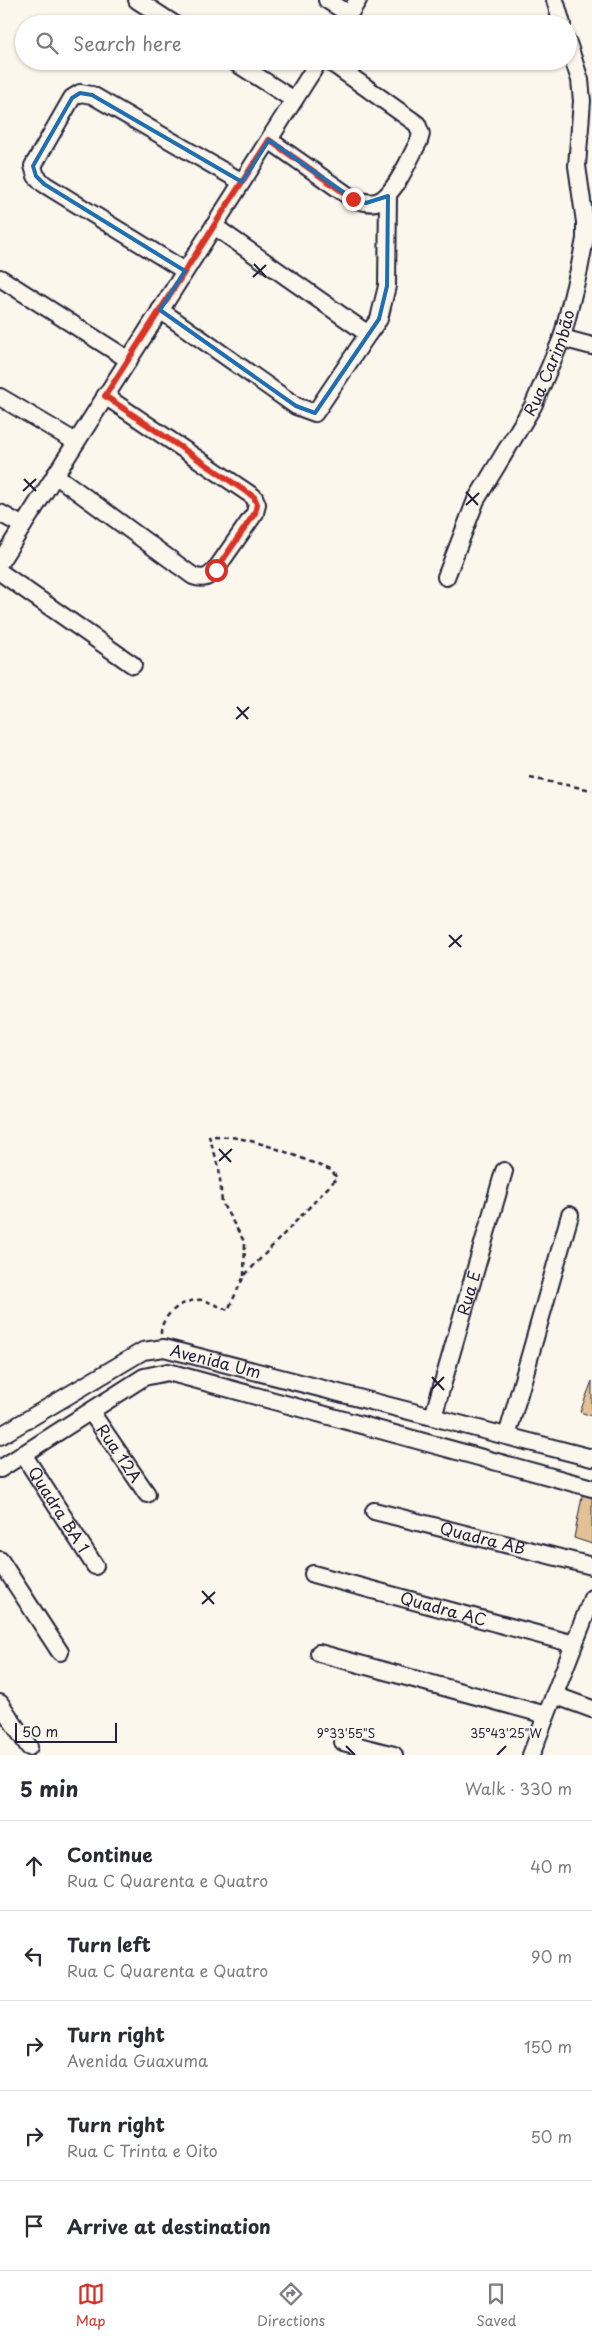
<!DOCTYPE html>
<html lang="en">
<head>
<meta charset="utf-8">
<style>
	:root { --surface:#fff; --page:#f7f7f7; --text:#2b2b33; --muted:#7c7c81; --line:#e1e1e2; --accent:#d93025 }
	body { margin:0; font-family:"Playpen Sans",sans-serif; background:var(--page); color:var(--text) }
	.scale { position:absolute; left:15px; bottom:12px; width:102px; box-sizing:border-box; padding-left:5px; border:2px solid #22223b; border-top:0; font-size:14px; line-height:18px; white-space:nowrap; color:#22223b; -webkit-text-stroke:4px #fbf7ec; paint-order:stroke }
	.stop { position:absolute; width:15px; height:15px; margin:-11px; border:4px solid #d93025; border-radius:50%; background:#fff }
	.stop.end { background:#d93025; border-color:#fff; box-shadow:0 1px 5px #0008 }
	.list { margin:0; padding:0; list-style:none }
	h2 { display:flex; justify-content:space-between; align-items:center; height:65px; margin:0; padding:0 20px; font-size:21px }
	h2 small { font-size:16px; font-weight:400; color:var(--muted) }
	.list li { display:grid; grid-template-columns:32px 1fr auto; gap:15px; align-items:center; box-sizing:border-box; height:90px; padding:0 20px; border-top:1px solid var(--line) }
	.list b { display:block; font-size:19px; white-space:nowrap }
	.list p { margin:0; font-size:16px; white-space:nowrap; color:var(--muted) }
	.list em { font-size:16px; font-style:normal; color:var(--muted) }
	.icon { flex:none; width:28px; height:28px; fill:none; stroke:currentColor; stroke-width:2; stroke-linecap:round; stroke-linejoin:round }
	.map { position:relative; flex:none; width:592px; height:1755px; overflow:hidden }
	.search { position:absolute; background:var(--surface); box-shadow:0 1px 4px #0004; left:15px; right:15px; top:15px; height:55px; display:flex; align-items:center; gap:12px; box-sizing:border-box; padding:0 18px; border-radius:28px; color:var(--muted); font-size:19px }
	.sheet { height:515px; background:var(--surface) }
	nav { display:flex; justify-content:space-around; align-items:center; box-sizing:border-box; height:70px; border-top:1px solid var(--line); background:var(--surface); font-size:14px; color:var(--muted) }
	nav a { display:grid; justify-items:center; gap:2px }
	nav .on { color:var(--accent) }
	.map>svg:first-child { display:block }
</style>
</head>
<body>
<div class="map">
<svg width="592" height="1755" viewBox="0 0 592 1755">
	<rect width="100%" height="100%" fill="#fbf7ec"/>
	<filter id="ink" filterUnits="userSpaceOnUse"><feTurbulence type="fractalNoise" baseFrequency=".02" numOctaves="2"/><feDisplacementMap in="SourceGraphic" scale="10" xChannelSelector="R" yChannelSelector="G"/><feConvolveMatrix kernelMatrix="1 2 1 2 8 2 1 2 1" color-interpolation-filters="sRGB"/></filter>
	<g filter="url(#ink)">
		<path fill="#e2c295" stroke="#22223b" d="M592 1381V1416L580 1412Z
			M583 1491 592 1495V1544L574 1538Z"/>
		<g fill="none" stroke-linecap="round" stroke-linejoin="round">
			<g stroke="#22223b" stroke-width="20">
				<g id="minor">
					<path d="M137 0 174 24"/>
					<path d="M327 0 349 14"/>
					<path d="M555 0 562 24"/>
					<path d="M343 24 358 0"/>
					<path d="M233 61 294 100"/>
					<path d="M269 140 353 199C361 201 368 204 376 202 394 198 410 157 419 141L421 134 417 124 329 61"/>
					<path d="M185 271 44 184 36 176 33 166 72 98 80 93 92 95 242 182"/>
					<path d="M0 278 129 360"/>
					<path d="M160 310 296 406 315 413 368 334 214 226"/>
					<path d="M368 334 379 319 387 286 388 196"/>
					<path d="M562 338 592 346"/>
					<path d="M0 397 76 442"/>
					<path d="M55 475 193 576C204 580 209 577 216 569L255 513 257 504 254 497 105 396"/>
					<path d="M0 513 23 526"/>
					<path d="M0 562 319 61"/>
					<path d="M0 572 133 665"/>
					<path id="s1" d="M446 577 476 500 533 406 562 338 579 270 585 239V222L577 166 582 101 580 80 568 43"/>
					<path id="s2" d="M91 1412 147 1494"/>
					<path id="s3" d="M433 1417 504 1171"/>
					<path id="s4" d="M0 1436 143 1351 164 1348 592 1458"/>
					<path d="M507 1436 570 1215"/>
					<path id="s5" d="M23 1454 95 1566"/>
					<path d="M0 1469 144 1377 168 1372 592 1488"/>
					<path id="s6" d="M374 1511 592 1566"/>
					<path d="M0 1560 60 1652"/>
					<path id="s7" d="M313 1574 574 1644"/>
					<path d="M319 1653 546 1715"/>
					<path d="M554 1695 592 1709"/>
					<path d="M0 1703 29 1747"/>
					<path d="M343 1742 394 1755"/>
					<path d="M531 1755 592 1598"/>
				</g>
			</g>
			<path stroke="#22223b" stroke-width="2.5" stroke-dasharray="5 4" stroke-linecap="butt" d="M530 778 592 790
				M161 1334C160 1316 183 1298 202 1300 210 1302 220 1307 228 1310L244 1276 337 1178 331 1170C292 1155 252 1135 209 1136L219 1167 222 1203 245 1243 244 1276"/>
			<use href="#minor" stroke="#fbf7ec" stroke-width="16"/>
		</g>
	</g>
	<g fill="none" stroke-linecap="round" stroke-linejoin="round" filter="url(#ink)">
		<path stroke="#d93025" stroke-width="6" d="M216 570 255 513 257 504 254 497 105 396 269 140 353 199"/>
	</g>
	<path fill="none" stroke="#1f6fb2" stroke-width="4" stroke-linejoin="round" d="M80 93 92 95 242 182 269 140 353 199 366 203 388 196 387 286 379 319 315 413 296 406 160 310 185 271 44 184 36 176 33 166 72 98Z"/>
	<path fill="none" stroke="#22223b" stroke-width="2" d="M254 264 266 277M253 277 266 265M24 479 36 491M23 491 36 479M466 492 478 505M466 505 479 493M237 707 248 719M236 719 249 707M449 935 461 947M449 947 462 935M219 1149 231 1162M219 1161 232 1149M432 1377 444 1390M432 1389 444 1377M202 1591 214 1604M202 1604 215 1592M346 1746 355 1755M497 1755 506 1746"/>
	<g text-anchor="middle" stroke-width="4.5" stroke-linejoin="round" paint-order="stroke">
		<g font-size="16" fill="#22223b" stroke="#fbf7ec">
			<text dy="6" stroke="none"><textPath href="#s1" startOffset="239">Rua Carimbão</textPath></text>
			<text dy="6" stroke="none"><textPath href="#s3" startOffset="129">Rua E</textPath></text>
			<text dy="6" stroke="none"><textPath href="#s4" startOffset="241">Avenida Um</textPath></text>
			<text dy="6" stroke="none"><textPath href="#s2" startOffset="50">Rua 12A</textPath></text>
			<text dy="6" stroke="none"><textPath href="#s5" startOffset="66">Quadra BA 1</textPath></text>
			<text dy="6" stroke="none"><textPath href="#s6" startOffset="112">Quadra AB</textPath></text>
			<text dy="6" stroke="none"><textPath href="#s7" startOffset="135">Quadra AC</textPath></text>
		</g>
	</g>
	<g font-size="12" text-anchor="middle" fill="#22223b" stroke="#fbf7ec" stroke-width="4.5" stroke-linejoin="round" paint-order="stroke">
		<text x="346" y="1738">9°33'55"S</text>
		<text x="506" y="1738">35°43'25"W</text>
	</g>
</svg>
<div class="scale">50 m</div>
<div class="stop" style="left:216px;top:570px"></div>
<div class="stop end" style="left:353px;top:199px"></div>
<div class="search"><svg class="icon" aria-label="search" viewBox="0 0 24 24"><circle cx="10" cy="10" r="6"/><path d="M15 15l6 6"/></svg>Search here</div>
</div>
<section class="sheet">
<h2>5 min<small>Walk · 330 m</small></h2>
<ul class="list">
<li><svg class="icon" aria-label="ahead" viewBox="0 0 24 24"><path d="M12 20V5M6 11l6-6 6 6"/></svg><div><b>Continue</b><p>Rua C Quarenta e Quatro</p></div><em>40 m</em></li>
<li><svg class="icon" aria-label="left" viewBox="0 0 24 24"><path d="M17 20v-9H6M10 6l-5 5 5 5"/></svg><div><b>Turn left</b><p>Rua C Quarenta e Quatro</p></div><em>90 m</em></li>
<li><svg class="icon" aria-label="right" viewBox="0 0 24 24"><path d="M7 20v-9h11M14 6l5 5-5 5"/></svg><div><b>Turn right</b><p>Avenida Guaxuma</p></div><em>150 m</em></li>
<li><svg class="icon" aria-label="right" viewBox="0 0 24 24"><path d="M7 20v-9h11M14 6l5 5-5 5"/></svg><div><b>Turn right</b><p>Rua C Trinta e Oito</p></div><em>50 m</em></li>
<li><svg class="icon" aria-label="arrive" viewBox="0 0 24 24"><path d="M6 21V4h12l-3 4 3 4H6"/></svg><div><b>Arrive at destination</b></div></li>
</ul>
</section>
<nav>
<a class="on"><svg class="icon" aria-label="map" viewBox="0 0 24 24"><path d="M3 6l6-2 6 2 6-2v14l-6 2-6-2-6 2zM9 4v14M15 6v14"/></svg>Map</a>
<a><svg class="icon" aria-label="directions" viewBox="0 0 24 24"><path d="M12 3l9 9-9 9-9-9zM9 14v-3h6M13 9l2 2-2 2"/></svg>Directions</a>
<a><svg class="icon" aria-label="saved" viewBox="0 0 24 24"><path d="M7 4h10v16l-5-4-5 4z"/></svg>Saved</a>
</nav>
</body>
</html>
